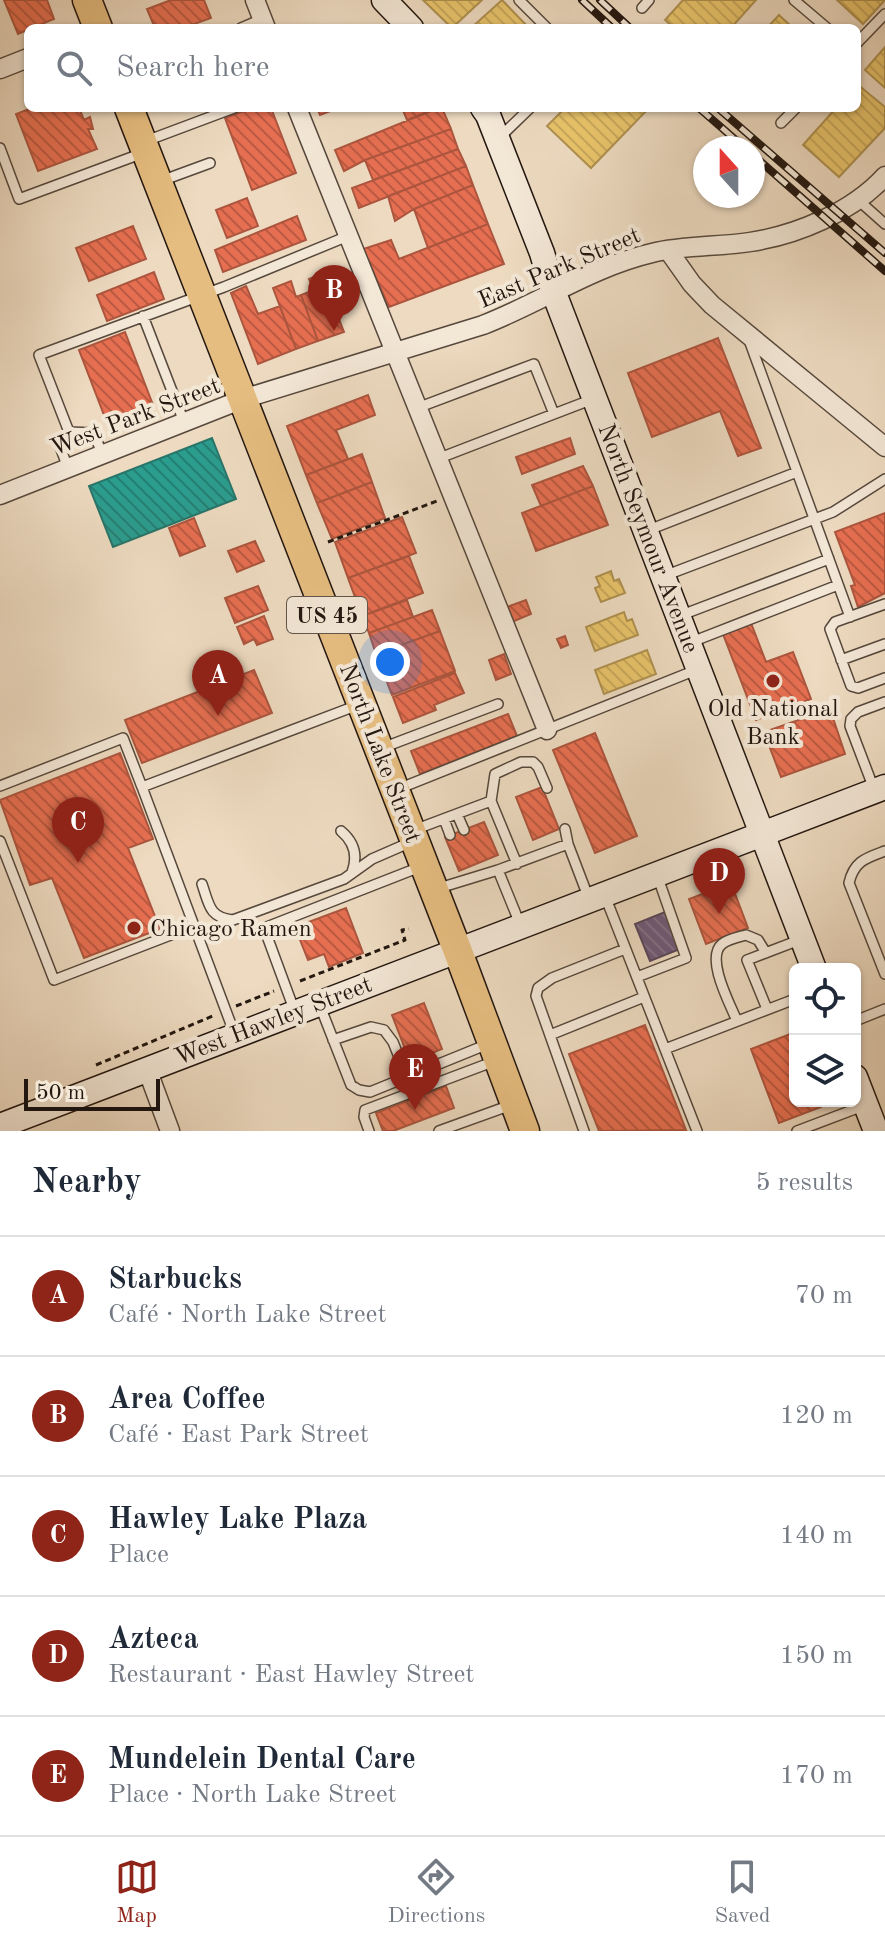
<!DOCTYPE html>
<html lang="en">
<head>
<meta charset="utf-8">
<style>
	:root { --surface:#fff; --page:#f6f6f7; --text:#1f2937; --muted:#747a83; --line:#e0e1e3; --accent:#8f2418 }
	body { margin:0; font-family:"Old Standard TT",serif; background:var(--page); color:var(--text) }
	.controls { position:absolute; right:24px; bottom:24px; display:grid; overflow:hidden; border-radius:12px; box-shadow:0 2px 6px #0004 }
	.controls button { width:72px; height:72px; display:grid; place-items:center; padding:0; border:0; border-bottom:2px solid var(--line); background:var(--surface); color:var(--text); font:40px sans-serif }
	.compass { position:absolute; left:693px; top:136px; width:72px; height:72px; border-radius:50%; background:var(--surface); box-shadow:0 2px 6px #0004; rotate:339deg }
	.scale { position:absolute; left:24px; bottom:20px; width:136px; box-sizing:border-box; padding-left:8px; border:4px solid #231710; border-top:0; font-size:22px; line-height:28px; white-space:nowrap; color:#231710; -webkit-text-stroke:6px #f3e7d6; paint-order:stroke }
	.you { position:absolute; left:390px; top:662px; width:28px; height:28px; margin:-20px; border:6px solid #fff; border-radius:50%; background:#1a73e8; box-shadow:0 0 0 12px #1a73e833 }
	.badge { display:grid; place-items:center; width:52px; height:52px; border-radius:50%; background:var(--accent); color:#fff; font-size:26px; font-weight:700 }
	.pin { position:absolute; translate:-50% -66px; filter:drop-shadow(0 2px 4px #0008) }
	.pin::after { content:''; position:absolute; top:42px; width:28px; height:24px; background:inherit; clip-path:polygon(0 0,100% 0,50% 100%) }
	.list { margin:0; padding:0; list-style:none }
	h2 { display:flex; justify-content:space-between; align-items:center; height:104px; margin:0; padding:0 32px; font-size:34px }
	h2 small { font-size:26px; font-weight:400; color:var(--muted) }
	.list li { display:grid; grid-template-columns:52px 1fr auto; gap:24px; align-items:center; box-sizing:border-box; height:120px; padding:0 32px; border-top:2px solid var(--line) }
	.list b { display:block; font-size:30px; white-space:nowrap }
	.list p { margin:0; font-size:26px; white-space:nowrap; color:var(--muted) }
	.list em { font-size:26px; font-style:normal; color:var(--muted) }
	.icon { flex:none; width:44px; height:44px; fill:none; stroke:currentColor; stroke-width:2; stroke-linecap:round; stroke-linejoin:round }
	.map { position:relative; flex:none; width:885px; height:1131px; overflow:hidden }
	.search { position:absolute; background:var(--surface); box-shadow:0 2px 6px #0004; left:24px; right:24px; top:24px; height:88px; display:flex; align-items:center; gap:20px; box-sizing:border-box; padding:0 28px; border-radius:12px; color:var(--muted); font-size:30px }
	.sheet { height:704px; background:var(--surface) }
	nav { display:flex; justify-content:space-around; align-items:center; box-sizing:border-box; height:112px; border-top:2px solid var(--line); background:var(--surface); font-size:22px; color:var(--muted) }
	nav a { display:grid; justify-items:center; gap:4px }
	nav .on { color:var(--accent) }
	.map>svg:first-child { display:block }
</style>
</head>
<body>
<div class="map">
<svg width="885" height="1131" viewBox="0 0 885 1131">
	<defs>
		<pattern id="homes-back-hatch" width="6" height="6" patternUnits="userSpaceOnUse" patternTransform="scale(2)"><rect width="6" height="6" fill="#e9c46a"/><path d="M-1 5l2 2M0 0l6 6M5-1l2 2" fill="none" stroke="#c8a85b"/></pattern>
		<pattern id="shops-back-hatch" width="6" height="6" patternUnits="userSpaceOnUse" patternTransform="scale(2)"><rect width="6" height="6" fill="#e76f51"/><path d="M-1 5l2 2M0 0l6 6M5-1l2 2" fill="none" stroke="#bb5a42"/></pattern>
		<pattern id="offices-back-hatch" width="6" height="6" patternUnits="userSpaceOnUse" patternTransform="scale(2)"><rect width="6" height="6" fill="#6d597a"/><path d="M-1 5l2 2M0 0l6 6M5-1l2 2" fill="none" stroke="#817189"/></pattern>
		<pattern id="schools-back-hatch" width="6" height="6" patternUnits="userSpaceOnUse" patternTransform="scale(2)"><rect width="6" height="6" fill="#2a9d8f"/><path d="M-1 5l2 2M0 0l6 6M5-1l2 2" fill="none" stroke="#247f73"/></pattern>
	</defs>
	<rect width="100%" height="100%" fill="#eddac0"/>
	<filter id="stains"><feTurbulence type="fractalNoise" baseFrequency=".0025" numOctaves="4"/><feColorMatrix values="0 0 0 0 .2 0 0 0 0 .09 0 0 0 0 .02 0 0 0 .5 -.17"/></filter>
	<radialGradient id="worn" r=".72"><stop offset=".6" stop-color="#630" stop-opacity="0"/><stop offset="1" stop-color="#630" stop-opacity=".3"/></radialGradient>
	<path fill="url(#homes-back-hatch)" stroke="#ae904f" stroke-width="2" d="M423 0H482L452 28Z
		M502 0 529 28H471Z
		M683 0H756L731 28H674L665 20Z
		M837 0H885L863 24Z
		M779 15 793 28H767Z
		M885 47V88L865 70Z
		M857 84 885 107V128L839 177 803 145 836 108H857Z
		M565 108H583L586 111 590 108H649L591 168 547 126Z
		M611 571 614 581 619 579 625 593 601 602 595 588 600 586 596 577Z
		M624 612 627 621 632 619 638 635 595 651 586 627Z
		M647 650 656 674 604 694 595 670Z"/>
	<path fill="url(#shops-back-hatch)" stroke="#ac553e" stroke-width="2" d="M4 0H47L54 19 18 34Z
		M171 0H204L211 18 183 28H155L147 9Z
		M32 108H79L84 120 90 117 93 129H88L97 149 38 171 16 114Z
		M252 108H271L296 173 252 190 225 118Z
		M317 108H338L320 115Z
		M402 108H438L407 120Z
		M438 108H442L451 129 365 160 344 171 335 150Z
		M451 129 458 149 373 180 365 160Z
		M458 149 466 166 359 208 352 188Z
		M466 166 473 185 414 209 395 221 388 196Z
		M473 185 488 224 428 248 414 209Z
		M247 198 258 226 227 238 216 210Z
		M297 216 306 240 223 272 215 250Z
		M488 224 504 264 389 307 363 249 391 240 399 259Z
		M133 226 146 259 89 281 76 248Z
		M154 272 164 299 107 321 97 295Z
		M321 274 344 332 318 341 301 295 314 290 309 279Z
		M291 281 296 297 301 295 318 341 296 349 273 288Z
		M246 286 258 314 280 306 296 349 258 364 231 293Z
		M125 332 153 405 149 414 109 428 79 350Z
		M718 338 761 448 738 456 720 411 652 437 628 373Z
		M368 395 375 415 336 430 348 459 306 475 287 426Z
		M570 438 575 454 522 474 516 457Z
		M362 454 372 482 317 503 306 475Z
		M583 466 593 486 541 506 532 485Z
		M372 482 385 518 332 539 317 503Z
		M593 486 608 525 536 551 522 513Z
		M885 513V593L858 607 851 586 855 585 835 532Z
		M402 517 416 553 348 578 335 542Z
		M194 518 205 546 180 556 169 528Z
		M255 541 264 561 237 572 228 551Z
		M409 556 423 593 362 616 348 578Z
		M258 586 268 610 235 623 225 598Z
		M407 600 413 617 369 633 362 616Z
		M526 600 531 614 512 622 507 607Z
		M432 610 440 631 376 654 369 633Z
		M264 616 273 639 257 645 254 639 244 644 237 627Z
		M751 623 766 662 793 652 811 699 756 720 723 634Z
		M440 631 455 671 392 695 376 654Z
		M565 636 568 645 561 648 557 639Z
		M504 654 511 674 496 680 489 660Z
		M254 670 272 713 142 763 125 720Z
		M455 673 464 693 434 705 436 710 403 723 393 697Z
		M830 709 845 754 781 777 764 732Z
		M508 714 517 736 420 774 411 751Z
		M595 733 637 836 595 853 553 750Z
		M120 753 153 839 128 848 160 929 84 958 52 878 30 885 0 800Z
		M542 787 559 829 533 840 516 797Z
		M484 822 498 855 459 871 445 837Z
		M731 883 748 928 706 944 689 899Z
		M346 908 363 953 329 967 324 954 308 960 295 927Z
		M424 1003 442 1049 410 1062 392 1015Z
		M645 1025 686 1130 599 1131 569 1054Z
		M793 1033 795 1101H819L821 1107 779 1123 751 1049Z
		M446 1086 454 1108 393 1131H383L376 1113Z"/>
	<path fill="url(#offices-back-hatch)" stroke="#57455a" stroke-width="2" d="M665 912 680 949 650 961 635 924Z"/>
	<path fill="url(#schools-back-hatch)" stroke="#287569" stroke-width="2" d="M212 438 236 499 113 547 89 486Z"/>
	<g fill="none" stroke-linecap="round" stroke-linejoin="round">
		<g stroke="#56483c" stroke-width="12">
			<path id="lane" d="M519 0 547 28
				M794 0 827 28
				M642 8 649 0
				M241 28 262 19
				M857 43 885 14
				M781 123 796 108
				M498 139 530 108
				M146 141 234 108
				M0 148 19 199 143 153
				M161 181 210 163
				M857 199 885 224
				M143 316 184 422
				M749 340 850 617
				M417 408 534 364 554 414
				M69 432 39 355 224 287 348 236
				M69 432 94 433 102 454
				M437 459 593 399
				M68 468 59 444 69 432
				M646 531 797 472
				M664 576 833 512 885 479
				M885 604 835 622 830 629 851 686 858 688 885 678
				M679 616 829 559
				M689 643 838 585
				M841 660 885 644
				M382 748 498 704
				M0 786 123 738 142 787
				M398 789 696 670
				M874 789 850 726 851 719 858 712 885 702
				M491 801 495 774 521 762H533L538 767 547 788
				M457 814 464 830
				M444 819 450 835
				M565 829 568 844
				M414 830 491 801 517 864
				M341 831C354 842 358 856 352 872
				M0 841 54 980 194 926
				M885 851C866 858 854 861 849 883L885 974
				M202 884C209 904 209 918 233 920L344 879 372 859 411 842
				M436 889 498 870
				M605 896 697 1131
				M520 924 498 870 568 844 589 899
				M637 977 686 958 657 875
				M320 1006 351 1085 359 1090 370 1092 488 1044
				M767 1009 747 960 802 939
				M295 1012 264 928 420 867
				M737 1021C730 1004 705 958 722 944 728 939 739 937 746 935L758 940 766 953
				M855 1021 885 1009
				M235 1035 142 787 358 705
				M550 1035 644 997
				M333 1040 371 1027 384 1030 393 1042 407 1077
				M665 1049 795 999
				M369 1131 364 1117 365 1110 495 1061
				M439 1131 511 1105
				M584 1131 536 996 538 988 552 978 625 949
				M797 1131 863 1106"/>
		</g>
		<g stroke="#56483c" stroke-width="21">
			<path id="street" d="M255 0 266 28
				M0 69 28 58
				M297 108 547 730
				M668 250 692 284 712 305 885 447
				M0 495 243 399 483 325C540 303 592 267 652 253 684 245 718 247 750 242 797 235 852 212 885 176
				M147 1069 170 1131"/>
		</g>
		<g stroke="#231710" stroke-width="27">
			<path id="secondary" d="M384 0 411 28
				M483 108 488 115 542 253 554 293 814 969
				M855 1077 876 1131
				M0 1126 885 787"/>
		</g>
		<g stroke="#231710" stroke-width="31">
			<path id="primary" d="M87 0 98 28
				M129 108 457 949 525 1131"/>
		</g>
		<path stroke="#231710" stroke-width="3" stroke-dasharray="6 4" stroke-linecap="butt" d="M328 542 437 501
			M300 981 405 940 402 930 409 929
			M236 1006 274 991
			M96 1065 215 1015"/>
		<use href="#lane" stroke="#f3e7d6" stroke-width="9"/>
		<use href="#street" stroke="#f3e7d6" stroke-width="18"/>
		<use href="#secondary" stroke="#f3e7d6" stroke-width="24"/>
		<use href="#primary" stroke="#e6bd80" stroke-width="28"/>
		<g stroke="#231710" stroke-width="8">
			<path id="rail" d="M582 0 612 28
				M600 0 630 28
				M699 108 745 148
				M718 108 885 253
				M753 155 885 271"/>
		</g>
		<use href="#rail" stroke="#f3e7d6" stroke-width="5" stroke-dasharray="15" stroke-linecap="butt"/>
	</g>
	<g fill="#8f2418" stroke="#f3e7d6" stroke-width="3">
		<circle cx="773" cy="681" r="8"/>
		<circle cx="134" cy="928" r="8"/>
	</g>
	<g text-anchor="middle" stroke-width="8" stroke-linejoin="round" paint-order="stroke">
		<rect fill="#f3e7d6" stroke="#61554b" stroke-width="2" x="287" y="597" width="80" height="36" rx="6"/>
		<g font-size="22" font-weight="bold" fill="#231710">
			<text x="327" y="623">US 45</text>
		</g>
		<g font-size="24" fill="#231710" stroke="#f3e7d6">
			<text transform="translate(559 267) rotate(-23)" y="8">East Park Street</text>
			<text transform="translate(135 416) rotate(-21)" y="8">West Park Street</text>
			<text transform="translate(649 538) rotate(69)" y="8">North Seymour Avenue</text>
			<text transform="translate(381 753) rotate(69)" y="8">North Lake Street</text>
			<text transform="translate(273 1020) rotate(-21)" y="8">West Hawley Street</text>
		</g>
		<g font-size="24" fill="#231710" stroke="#f3e7d6">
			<text x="773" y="716">Old National<tspan x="773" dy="28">Bank</tspan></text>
			<text x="150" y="936" text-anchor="start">Chicago Ramen</text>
		</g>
	</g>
	<rect width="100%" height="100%" filter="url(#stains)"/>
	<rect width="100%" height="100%" fill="url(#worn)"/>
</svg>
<div class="controls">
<button><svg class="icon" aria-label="locate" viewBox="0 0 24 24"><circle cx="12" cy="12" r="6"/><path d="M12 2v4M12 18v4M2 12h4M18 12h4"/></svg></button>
<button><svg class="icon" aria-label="layers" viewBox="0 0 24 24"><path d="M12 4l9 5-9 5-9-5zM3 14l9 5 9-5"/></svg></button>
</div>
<svg class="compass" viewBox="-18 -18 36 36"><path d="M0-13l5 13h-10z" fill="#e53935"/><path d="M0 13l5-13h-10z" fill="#747a83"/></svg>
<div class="scale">50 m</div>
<div class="you"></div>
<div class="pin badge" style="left:218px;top:716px">A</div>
<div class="pin badge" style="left:334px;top:331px">B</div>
<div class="pin badge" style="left:78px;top:863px">C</div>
<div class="pin badge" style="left:719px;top:914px">D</div>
<div class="pin badge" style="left:415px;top:1110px">E</div>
<div class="search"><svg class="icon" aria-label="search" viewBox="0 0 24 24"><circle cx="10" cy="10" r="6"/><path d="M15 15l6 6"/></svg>Search here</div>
</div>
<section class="sheet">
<h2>Nearby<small>5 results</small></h2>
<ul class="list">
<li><span class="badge">A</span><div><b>Starbucks</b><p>Café · North Lake Street</p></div><em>70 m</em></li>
<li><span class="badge">B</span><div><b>Area Coffee</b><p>Café · East Park Street</p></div><em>120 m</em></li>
<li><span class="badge">C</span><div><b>Hawley Lake Plaza</b><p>Place</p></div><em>140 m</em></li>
<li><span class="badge">D</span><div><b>Azteca</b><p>Restaurant · East Hawley Street</p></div><em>150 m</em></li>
<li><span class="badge">E</span><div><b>Mundelein Dental Care</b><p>Place · North Lake Street</p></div><em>170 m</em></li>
</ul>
</section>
<nav>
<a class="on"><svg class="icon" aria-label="map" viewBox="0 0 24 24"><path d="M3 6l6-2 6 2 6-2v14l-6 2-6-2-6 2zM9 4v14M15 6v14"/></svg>Map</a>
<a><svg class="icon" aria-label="directions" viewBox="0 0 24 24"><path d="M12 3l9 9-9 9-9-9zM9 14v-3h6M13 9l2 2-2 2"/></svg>Directions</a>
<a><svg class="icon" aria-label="saved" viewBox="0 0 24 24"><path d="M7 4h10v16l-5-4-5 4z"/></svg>Saved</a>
</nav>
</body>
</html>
